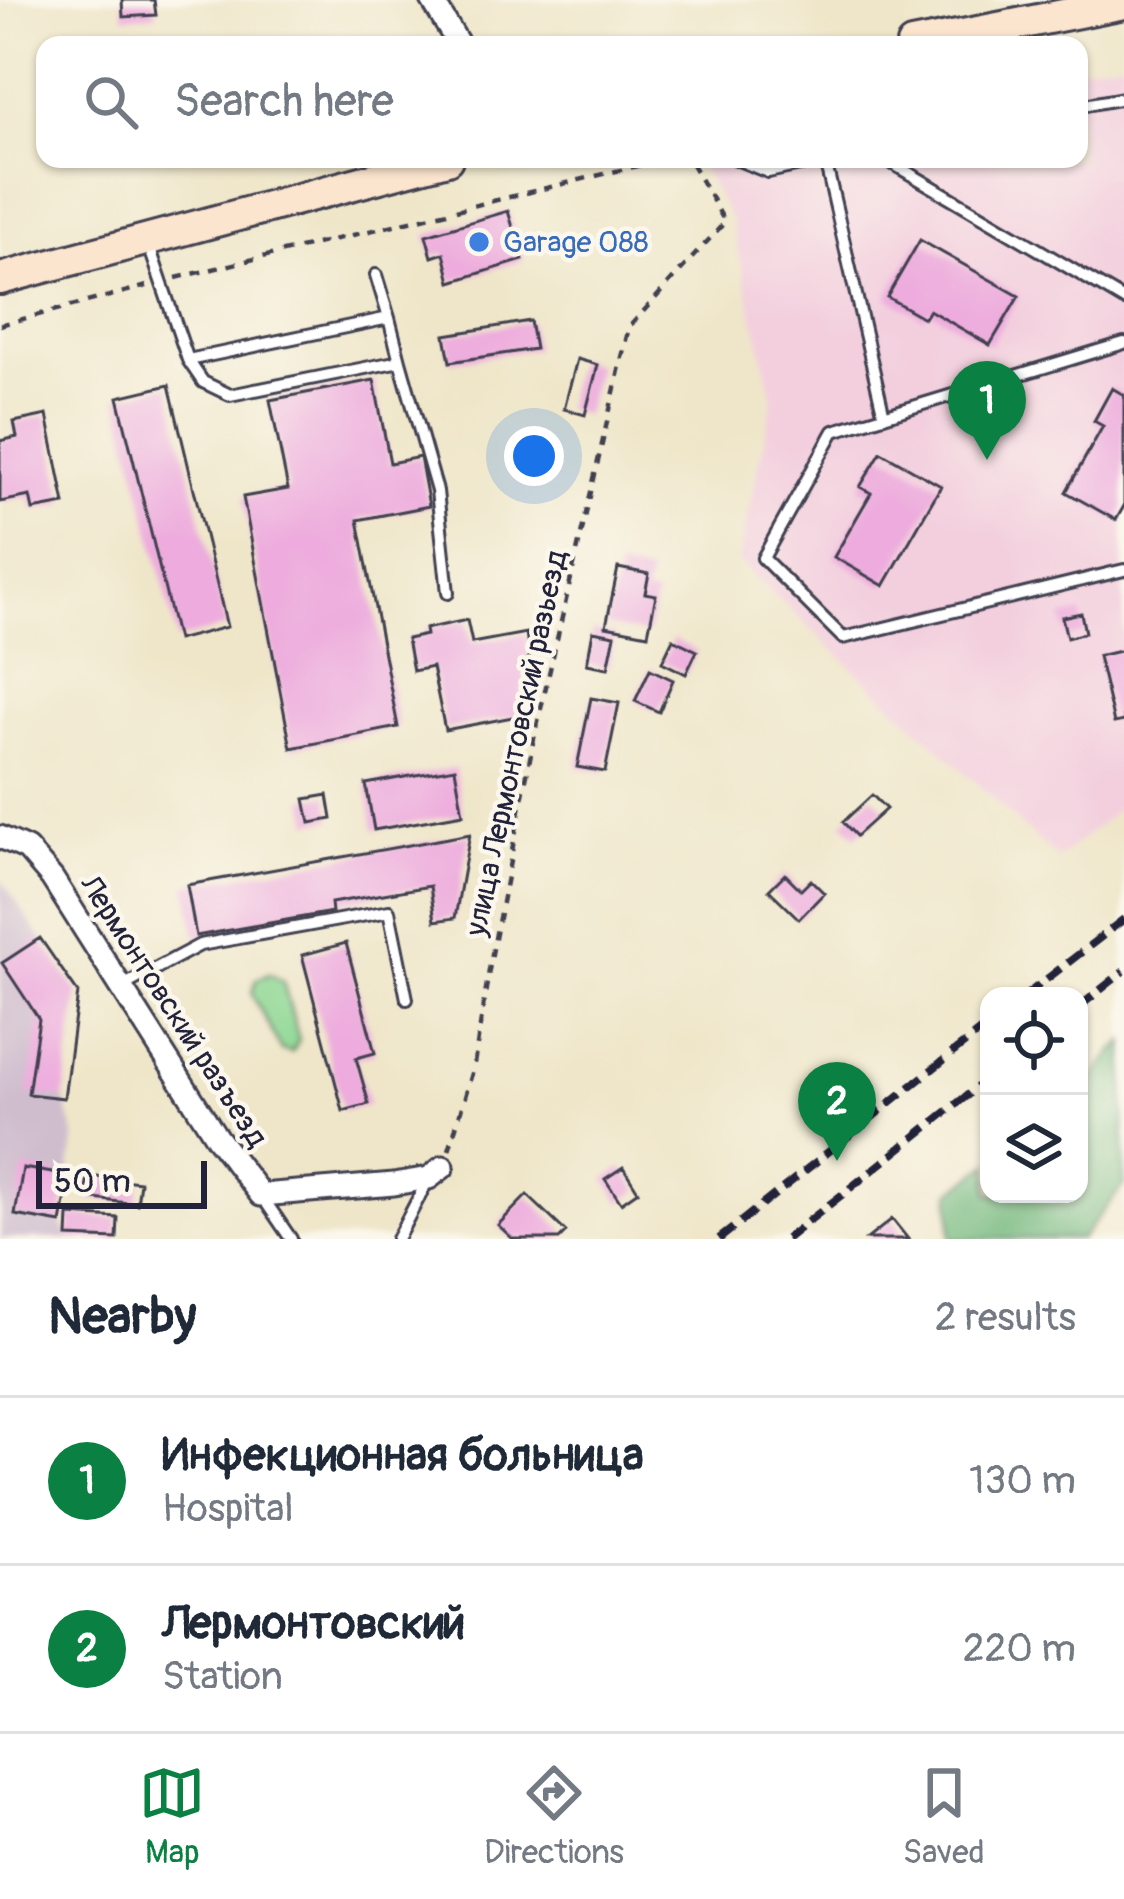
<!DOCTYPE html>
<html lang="en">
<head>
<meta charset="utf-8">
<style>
	:root { --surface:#fff; --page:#f2f2f3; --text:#1f2937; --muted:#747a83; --line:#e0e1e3; --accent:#0b8043 }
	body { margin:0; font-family:Pangolin,sans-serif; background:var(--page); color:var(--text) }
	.controls { position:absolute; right:36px; bottom:36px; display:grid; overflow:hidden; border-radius:24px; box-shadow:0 3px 9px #0004 }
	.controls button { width:108px; height:108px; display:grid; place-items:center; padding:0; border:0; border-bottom:3px solid var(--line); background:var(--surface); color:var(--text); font:60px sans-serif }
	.scale { position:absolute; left:36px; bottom:30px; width:171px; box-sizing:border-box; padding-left:12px; border:6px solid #22223b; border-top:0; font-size:33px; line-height:42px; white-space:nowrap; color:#22223b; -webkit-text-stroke:9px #fbf7ec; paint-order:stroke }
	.you { position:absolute; left:534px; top:456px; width:42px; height:42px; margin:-30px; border:9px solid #fff; border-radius:50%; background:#1a73e8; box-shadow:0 0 0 18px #1a73e833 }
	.badge { display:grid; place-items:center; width:78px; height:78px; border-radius:50%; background:var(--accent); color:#fff; font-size:39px; font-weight:700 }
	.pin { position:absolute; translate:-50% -99px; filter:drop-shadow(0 3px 6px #0008) }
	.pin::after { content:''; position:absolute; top:63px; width:42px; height:36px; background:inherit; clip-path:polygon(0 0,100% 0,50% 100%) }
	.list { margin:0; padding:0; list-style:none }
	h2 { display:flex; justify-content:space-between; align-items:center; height:156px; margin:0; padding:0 48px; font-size:51px }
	h2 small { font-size:39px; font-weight:400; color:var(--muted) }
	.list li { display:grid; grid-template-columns:78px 1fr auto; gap:36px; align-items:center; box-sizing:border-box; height:168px; padding:0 48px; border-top:3px solid var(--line) }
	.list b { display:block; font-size:45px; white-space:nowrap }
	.list p { margin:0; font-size:39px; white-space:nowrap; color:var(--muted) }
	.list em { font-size:39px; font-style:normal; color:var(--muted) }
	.icon { flex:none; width:66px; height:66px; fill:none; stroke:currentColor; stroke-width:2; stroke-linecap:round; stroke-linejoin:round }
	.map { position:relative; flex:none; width:1124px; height:1239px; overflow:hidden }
	.search { position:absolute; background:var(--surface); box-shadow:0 3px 9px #0004; left:36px; right:36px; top:36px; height:132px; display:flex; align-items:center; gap:30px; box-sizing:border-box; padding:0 42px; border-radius:24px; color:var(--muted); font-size:45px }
	.sheet { height:492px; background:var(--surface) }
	nav { display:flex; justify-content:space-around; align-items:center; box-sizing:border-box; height:168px; border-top:3px solid var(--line); background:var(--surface); font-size:33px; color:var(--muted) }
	nav a { display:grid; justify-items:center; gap:6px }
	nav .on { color:var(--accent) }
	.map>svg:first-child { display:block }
</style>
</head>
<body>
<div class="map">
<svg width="1124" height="1239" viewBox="0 0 1124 1239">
	<rect width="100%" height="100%" fill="#fbf7ec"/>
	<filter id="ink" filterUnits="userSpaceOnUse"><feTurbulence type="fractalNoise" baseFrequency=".00833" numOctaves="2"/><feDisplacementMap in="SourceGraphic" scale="24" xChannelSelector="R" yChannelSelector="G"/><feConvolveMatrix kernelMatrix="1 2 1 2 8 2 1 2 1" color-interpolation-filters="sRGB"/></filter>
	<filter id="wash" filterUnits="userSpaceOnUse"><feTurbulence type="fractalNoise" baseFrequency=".004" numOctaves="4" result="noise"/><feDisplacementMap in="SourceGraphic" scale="48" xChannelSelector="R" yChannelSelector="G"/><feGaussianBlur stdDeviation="2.7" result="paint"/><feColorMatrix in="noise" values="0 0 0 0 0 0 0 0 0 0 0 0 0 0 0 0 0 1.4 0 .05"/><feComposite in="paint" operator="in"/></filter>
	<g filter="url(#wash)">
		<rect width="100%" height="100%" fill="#efe6c9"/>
		<path fill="#f3cfde" d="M1124 60V804L1058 859 738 561 773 399 731 220 697 160 1079 159V66Z"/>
		<path fill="#cfbdce" d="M0 878 78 993 64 1098 75 1136 61 1223 68 1237 105 1239H0Z"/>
		<path fill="#8dd793" stroke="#587c67" stroke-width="3" d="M270 974 283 982 299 1040 292 1052 281 1050 252 994 257 979Z"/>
		<path fill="#72b87d" stroke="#4a6d5c" stroke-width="3" d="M1124 1042V1185L1081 1239H951V1192L989 1164V1194H1079V1097L1114 1051Z"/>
		<g id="blocks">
			<path fill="#edacdd" d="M122 0H154L156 15 123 17Z
				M508 211 523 260 451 282 444 253 432 257 426 235Z
				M920 240 1019 296 990 345 929 310 924 318 887 297Z
				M530 321 535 349 450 362 445 335Z
				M577 359 598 365 585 415 564 409Z
				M374 380 390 463 420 457 429 506 358 520 398 727 291 748 243 497 288 489 270 400Z
				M169 385 227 627 177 640 118 397Z
				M1112 388 1124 395V506L1116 520 1066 492 1103 426 1094 421Z
				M47 415 65 504 33 510 30 496 0 502V441L17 437 14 422Z
				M881 452 941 486 884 586 834 557 871 493 860 487Z
				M618 568 649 574 645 593 656 595 648 634 606 626Z
				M1081 613 1085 633 1067 638 1062 617Z
				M467 620 472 643 526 633 529 654 518 716 445 730 432 667 413 671 407 639 426 635 425 629Z
				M593 631 615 635 608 668 587 664Z
				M673 639 697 651 686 674 662 662Z
				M1124 650V721L1114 723 1098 656Z
				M650 669 673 680 659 712 635 701Z
				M591 698 619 703 605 772 577 767Z
				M455 768 463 814 374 830 366 784Z
				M328 795 332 819 310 823 305 799Z
				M872 795 886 809 856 836 843 822Z
				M470 834 455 918 435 921 430 886 331 903 332 912 196 936 187 885Z
				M785 874 801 890 811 880 824 893 799 919 769 890Z
				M40 938 78 993 64 1098 28 1094 39 1019 2 963Z
				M346 943 375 1053 356 1058 369 1104 343 1111 302 955Z
				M623 1167 638 1191 621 1203 605 1179Z
				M23 1168 70 1176 61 1223 15 1215Z
				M88 1176 140 1182 137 1204 85 1198Z
				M527 1195 566 1232 559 1239H513L498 1225Z
				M69 1215 118 1218 117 1239 68 1237Z
				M892 1219 908 1239H867Z"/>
		</g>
	</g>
	<g filter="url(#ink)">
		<use href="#blocks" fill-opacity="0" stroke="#413f50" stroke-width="3"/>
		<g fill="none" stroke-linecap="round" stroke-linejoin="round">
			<g stroke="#413f50" stroke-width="16">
				<path id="lane" d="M1079 106 1124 98
					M736 159 768 172 828 159
					M885 159 1124 300
					M825 160 884 416
					M148 243 188 360 389 318 376 275
					M1124 343 834 431 763 558 843 638 1124 570
					M188 360 203 382 230 395 400 361 389 318
					M400 361 437 491 448 593
					M121 987 200 945 389 911 407 999
					M261 1195 291 1239
					M397 1239 429 1178"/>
			</g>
			<g stroke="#413f50" stroke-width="27">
				<path id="street" d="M432 0 459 45
					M0 837 27 849 52 878 217 1138 261 1195 394 1184 429 1178 443 1167"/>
			</g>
			<g stroke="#413f50" stroke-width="36">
				<path id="secondary" d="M912 45 1124 3
					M0 279 447 159"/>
			</g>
			<path stroke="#413f50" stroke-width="4.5" stroke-dasharray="9 9" stroke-linecap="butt" d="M176 278 666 159
				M0 325 147 286
				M449 1150 473 1070 490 964 533 743 629 327 725 222 689 159"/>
			<use href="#lane" stroke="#fff" stroke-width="10"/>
			<use href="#street" stroke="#fff" stroke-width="21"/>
			<use href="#secondary" stroke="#fce5cf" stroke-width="30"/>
			<path stroke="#22223b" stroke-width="8" stroke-dasharray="18 9" stroke-linecap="butt" d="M1025 996 1124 919
				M1079 1007 1124 971
				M719 1239 989 1024
				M786 1239 989 1078"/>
		</g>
	</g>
	<circle fill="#3f7fe0" stroke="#fbf7ec" stroke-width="4.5" cx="479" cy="242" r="12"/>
	<g text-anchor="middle" stroke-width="9" stroke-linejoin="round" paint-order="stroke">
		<g font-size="30" fill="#366cbe" stroke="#fbf7ec" text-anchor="start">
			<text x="503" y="252">Garage 088</text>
		</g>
		<g font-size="30" fill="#22223b" stroke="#fbf7ec">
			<text transform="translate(516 743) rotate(-78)" y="10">улица Лермонтовский разьезд</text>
			<text transform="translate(174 1011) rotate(57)" y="10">Лермонтовский разъезд</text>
		</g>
	</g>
</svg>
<div class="controls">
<button><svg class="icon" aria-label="locate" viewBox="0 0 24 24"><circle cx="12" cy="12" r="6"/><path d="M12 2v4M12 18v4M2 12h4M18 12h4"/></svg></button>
<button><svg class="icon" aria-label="layers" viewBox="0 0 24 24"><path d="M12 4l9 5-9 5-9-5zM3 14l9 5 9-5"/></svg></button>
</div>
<div class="scale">50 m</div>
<div class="you"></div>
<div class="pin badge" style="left:987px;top:460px">1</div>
<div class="pin badge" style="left:837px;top:1161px">2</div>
<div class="search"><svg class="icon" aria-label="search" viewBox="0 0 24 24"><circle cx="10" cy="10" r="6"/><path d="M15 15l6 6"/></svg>Search here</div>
</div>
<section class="sheet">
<h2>Nearby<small>2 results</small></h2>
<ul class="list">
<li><span class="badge">1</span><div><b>Инфекционная больница</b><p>Hospital</p></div><em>130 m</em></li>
<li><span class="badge">2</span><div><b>Лермонтовский</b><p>Station</p></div><em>220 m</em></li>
</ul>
</section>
<nav>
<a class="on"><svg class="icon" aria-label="map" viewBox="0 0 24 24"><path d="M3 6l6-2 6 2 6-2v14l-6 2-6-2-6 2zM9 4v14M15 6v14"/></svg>Map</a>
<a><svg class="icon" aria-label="directions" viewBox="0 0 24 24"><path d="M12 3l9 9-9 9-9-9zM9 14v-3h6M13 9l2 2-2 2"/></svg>Directions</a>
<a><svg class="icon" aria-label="saved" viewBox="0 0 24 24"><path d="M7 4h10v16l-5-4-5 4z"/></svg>Saved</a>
</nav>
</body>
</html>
